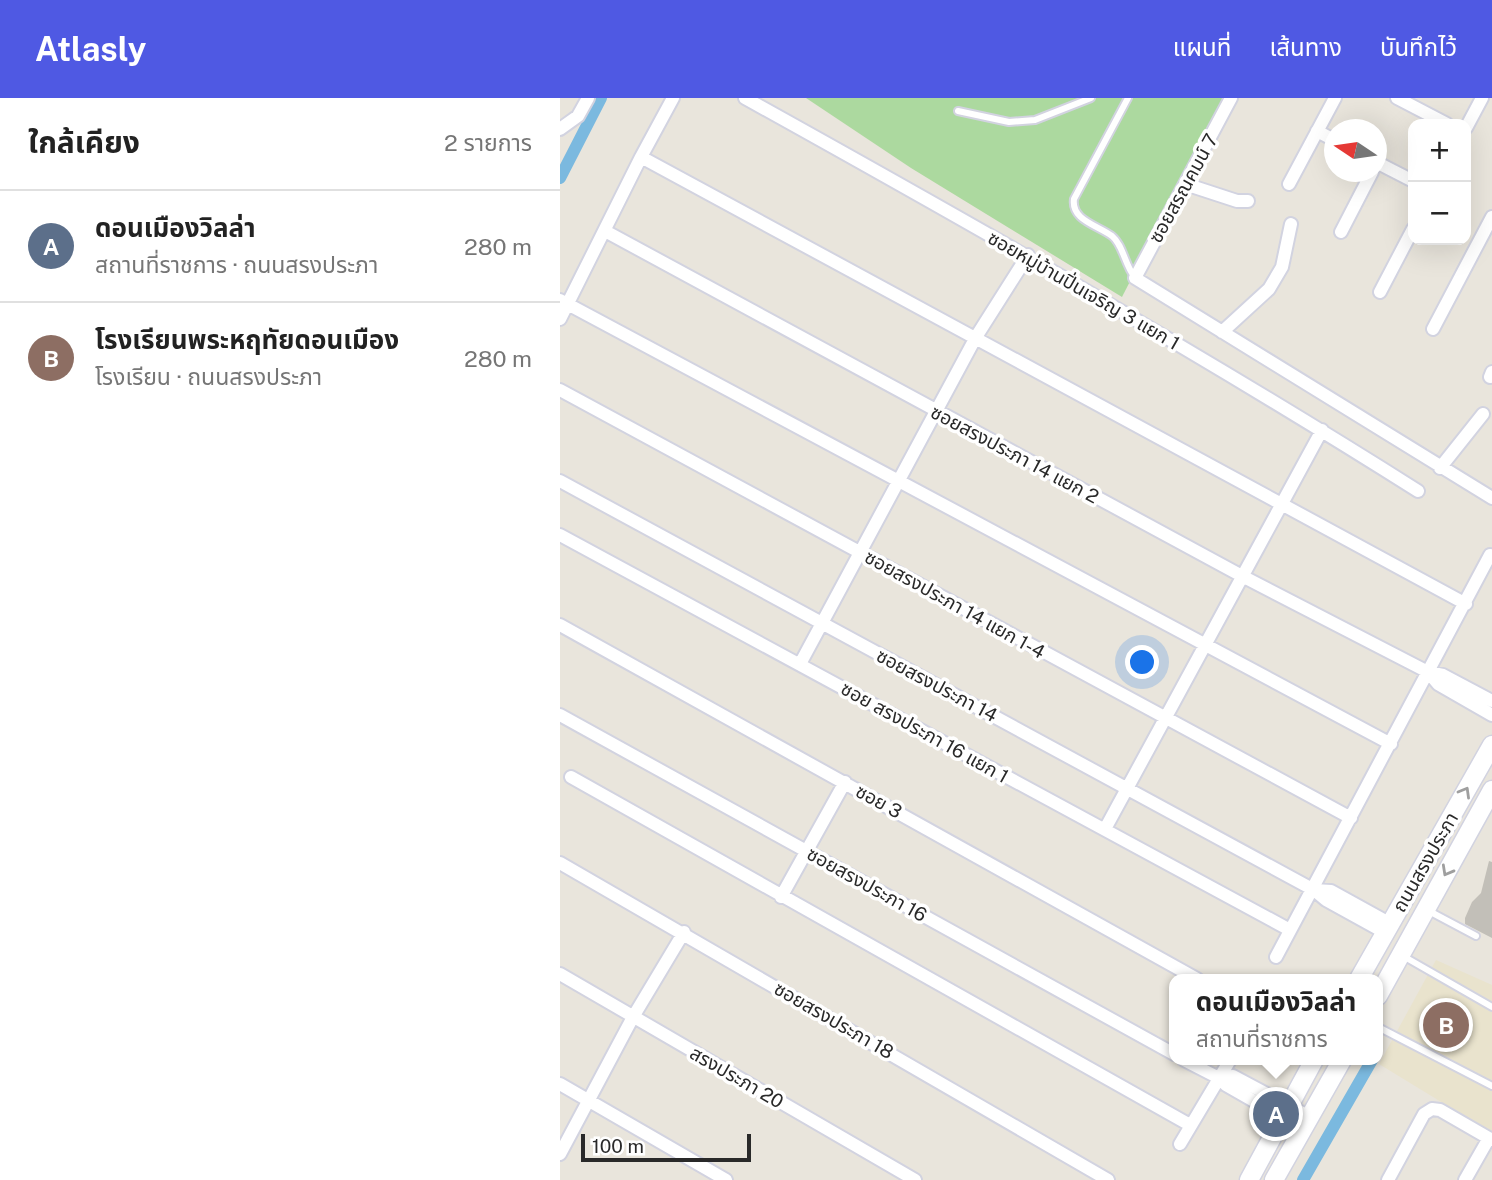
<!DOCTYPE html>
<html lang="th">
<head>
<meta charset="utf-8">
<style>
	:root { --surface:#fff; --page:#f2f2f2; --text:#222; --muted:#767676; --line:#e0e0e0; --accent:#4f59e3 }
	body { margin:0; font-family:"Public Sans","Noto Sans Thai",sans-serif; background:var(--page); color:var(--text) }
	.controls { position:absolute; right:21px; top:21px; display:grid; overflow:hidden; border-radius:14px; box-shadow:0 7px 28px #0002 }
	.controls button { width:63px; height:63px; display:grid; place-items:center; padding:0; border:0; border-bottom:2px solid var(--line); background:var(--surface); color:var(--text); font:35px sans-serif }
	.compass { position:absolute; left:764px; top:21px; width:63px; height:63px; border-radius:50%; background:var(--surface); box-shadow:0 7px 28px #0002; rotate:283deg }
	.scale { position:absolute; left:21px; bottom:18px; width:170px; box-sizing:border-box; padding-left:7px; border:4px solid #292929; border-top:0; font-size:19px; line-height:24px; white-space:nowrap; color:#292929; -webkit-text-stroke:5px #fff; paint-order:stroke }
	.you { position:absolute; left:583px; top:565px; width:24px; height:24px; margin:-18px; border:5px solid #fff; border-radius:50%; background:#1a73e8; box-shadow:0 0 0 10px #1a73e833 }
	.badge { display:grid; place-items:center; width:46px; height:46px; border-radius:50%; background:var(--accent); color:#fff; font-size:23px; font-weight:700 }
	.pin { position:absolute; translate:-50% -50%; border:4px solid #fff; box-shadow:0 2px 7px #0006 }
	.popup { position:absolute; left:609px; top:876px; width:214px; height:91px; box-sizing:border-box; display:grid; place-content:center; border-radius:14px; background:var(--surface); filter:drop-shadow(0 2px 5px #0005); font-size:23px; white-space:nowrap; color:var(--muted) }
	.popup b { font-size:26px; color:var(--text) }
	.popup::after { content:''; position:absolute; left:50%; top:100%; margin-left:-14px; border:14px solid transparent; border-top-color:var(--surface) }
	.list { margin:0; padding:0; list-style:none }
	h2 { display:flex; justify-content:space-between; align-items:center; height:91px; margin:0; padding:0 28px; font-size:30px }
	h2 small { font-size:23px; font-weight:400; color:var(--muted) }
	.list li { display:grid; grid-template-columns:46px 1fr auto; gap:21px; align-items:center; box-sizing:border-box; height:112px; padding:0 28px; border-top:2px solid var(--line) }
	.list b { display:block; font-size:26px; white-space:nowrap }
	.list p { margin:0; font-size:23px; white-space:nowrap; color:var(--muted) }
	.list em { font-size:23px; font-style:normal; color:var(--muted) }
	.map { position:relative; flex:none; width:932px; height:1082px; overflow:hidden }
	header { display:flex; align-items:center; gap:42px; box-sizing:border-box; height:98px; padding:0 35px; background:var(--accent); color:#fff }
	header strong { font-size:33px }
	nav { display:flex; gap:38px; margin-inline-start:auto; font-size:24px }
	main { display:flex }
	aside { flex:1; background:var(--surface) }
	.map>svg:first-child { display:block }
</style>
</head>
<body>
<header>
<strong>Atlasly</strong>
<nav><a>แผนที่</a><a>เส้นทาง</a><a>บันทึกไว้</a></nav>
</header>
<main>
<aside>
<h2>ใกล้เคียง<small>2 รายการ</small></h2>
<ul class="list">
<li><span class="badge" style="background:#5c6f8a">A</span><div><b>ดอนเมืองวิลล่า</b><p>สถานที่ราชการ · ถนนสรงประภา</p></div><em>280 m</em></li>
<li><span class="badge" style="background:#8d6e63">B</span><div><b>โรงเรียนพระหฤทัยดอนเมือง</b><p>โรงเรียน · ถนนสรงประภา</p></div><em>280 m</em></li>
</ul>
</aside>
<div class="map">
<svg width="932" height="1082" viewBox="0 0 932 1082">
	<rect width="100%" height="100%" fill="#e9e5dc"/>
	<path fill="#e9e3cd" d="M876 862 932 887V1035L819 966Z"/>
	<path fill="#acd99f" d="M246 0H664L562 199 351 70Z"/>
	<g fill="none" stroke-linecap="round" stroke-linejoin="round">
		<path stroke="#7bb9df" stroke-width="12" d="M0 80 41 0
			M743 1082 812 962"/>
	</g>
	<path fill="#c2bfb8" d="M929 763 932 764V840L905 826V820L912 804 921 795Z"/>
	<g fill="none" stroke-linecap="round" stroke-linejoin="round">
		<g stroke="#d2d3e0" stroke-width="10">
			<path id="lane" d="M568 0 514 101C511 122 537 127 552 138 563 147 565 167 574 178
				M398 13 449 24 475 22 531 0
				M867 812 916 838
				M843 858 932 909
				M818 929 932 988"/>
		</g>
		<g stroke="#d2d3e0" stroke-width="16">
			<path id="street" d="M185 0C412 126 638 254 858 393
				M671 0 575 180 932 400
				M837 0 887 26
				M906 30 922 0
				M0 31 18 18 28 0
				M757 33 774 42
				M81 59 906 506
				M816 64 853 83
				M625 86 677 103H688
				M729 86 775 0
				M45 133 682 478 868 574 883 577 932 603
				M781 134 812 74
				M820 194 853 131
				M0 202 831 646
				M0 221 81 59 113 0
				M873 231 932 119
				M662 234 709 191 722 169 731 126
				M930 279 932 274
				M0 292 791 720
				M880 370 923 316
				M0 383 754 792 766 802 824 834
				M0 437 730 832
				M0 527 637 881
				M240 566 416 239 468 157
				M868 574 878 586 932 617
				M0 617 614 956
				M11 679 630 1027
				M545 731 762 332
				M0 765 548 1082
				M754 792 771 793 829 825
				M221 799 285 684
				M716 859 930 457
				M0 876 355 1082
				M624 962 659 980 666 987 743 1031
				M659 980 673 978 750 1019
				M0 986 166 1082
				M620 1046 670 962
				M0 1056 73 919 124 834
				M828 1082 864 1016 872 1011 880 1012 932 1042
				M905 1082 929 1040"/>
		</g>
		<g stroke="#d2d3e0" stroke-width="21">
			<path id="secondary" d="M799 881 932 647
				M818 898 932 692
				M689 1082 754 962
				M714 1082 782 962"/>
		</g>
		<use href="#lane" stroke="#fff" stroke-width="6"/>
		<use href="#street" stroke="#fff" stroke-width="12"/>
		<use href="#secondary" stroke="#fff" stroke-width="18"/>
	</g>
	<defs><path id="oneway-chevron" d="M-2-3.5L2.5 0L-2 3.5" fill="none" stroke-width="1.6" stroke-linecap="round" stroke-linejoin="round" transform="scale(1.75)"/></defs>
	<g stroke="#9f9f9f">
		<use href="#oneway-chevron" transform="translate(905 694) rotate(-60)"/>
		<use href="#oneway-chevron" transform="translate(887 773) rotate(119)"/>
	</g>
	<g text-anchor="middle" stroke-width="7" stroke-linejoin="round" paint-order="stroke">
		<g font-size="19" fill="#292929" stroke="#fff">
			<text transform="translate(623 90) rotate(-61)" y="7">ซอยสรณคมน์ 7</text>
			<text transform="translate(524 192) rotate(30)" y="7">ซอยหมู่บ้านปิ่นเจริญ 3 แยก 1</text>
			<text transform="translate(455 356) rotate(28)" y="7">ซอยสรงประภา 14 แยก 2</text>
			<text transform="translate(395 506) rotate(29)" y="7">ซอยสรงประภา 14 แยก 1-4</text>
			<text transform="translate(377 587) rotate(28)" y="7">ซอยสรงประภา 14</text>
			<text transform="translate(365 634) rotate(29)" y="7">ซอย สรงประภา 16 แยก 1</text>
			<text transform="translate(319 703) rotate(29)" y="7">ซอย 3</text>
			<text transform="translate(865 764) rotate(-60)" y="7">ถนนสรงประภา</text>
			<text transform="translate(307 786) rotate(29)" y="7">ซอยสรงประภา 16</text>
			<text transform="translate(274 922) rotate(30)" y="7">ซอยสรงประภา 18</text>
			<text transform="translate(177 979) rotate(30)" y="7">สรงประภา 20</text>
		</g>
	</g>
</svg>
<div class="controls">
<button>+</button>
<button>−</button>
</div>
<svg class="compass" viewBox="-18 -18 36 36"><path d="M0-13l5 13h-10z" fill="#e53935"/><path d="M0 13l5-13h-10z" fill="#767676"/></svg>
<div class="scale">100 m</div>
<div class="you"></div>
<div class="pin badge" style="left:716px;top:1016px;background:#5c6f8a">A</div>
<div class="popup"><b>ดอนเมืองวิลล่า</b>สถานที่ราชการ</div>
<div class="pin badge" style="left:886px;top:927px;background:#8d6e63">B</div>
</div>
</main>
</body>
</html>
